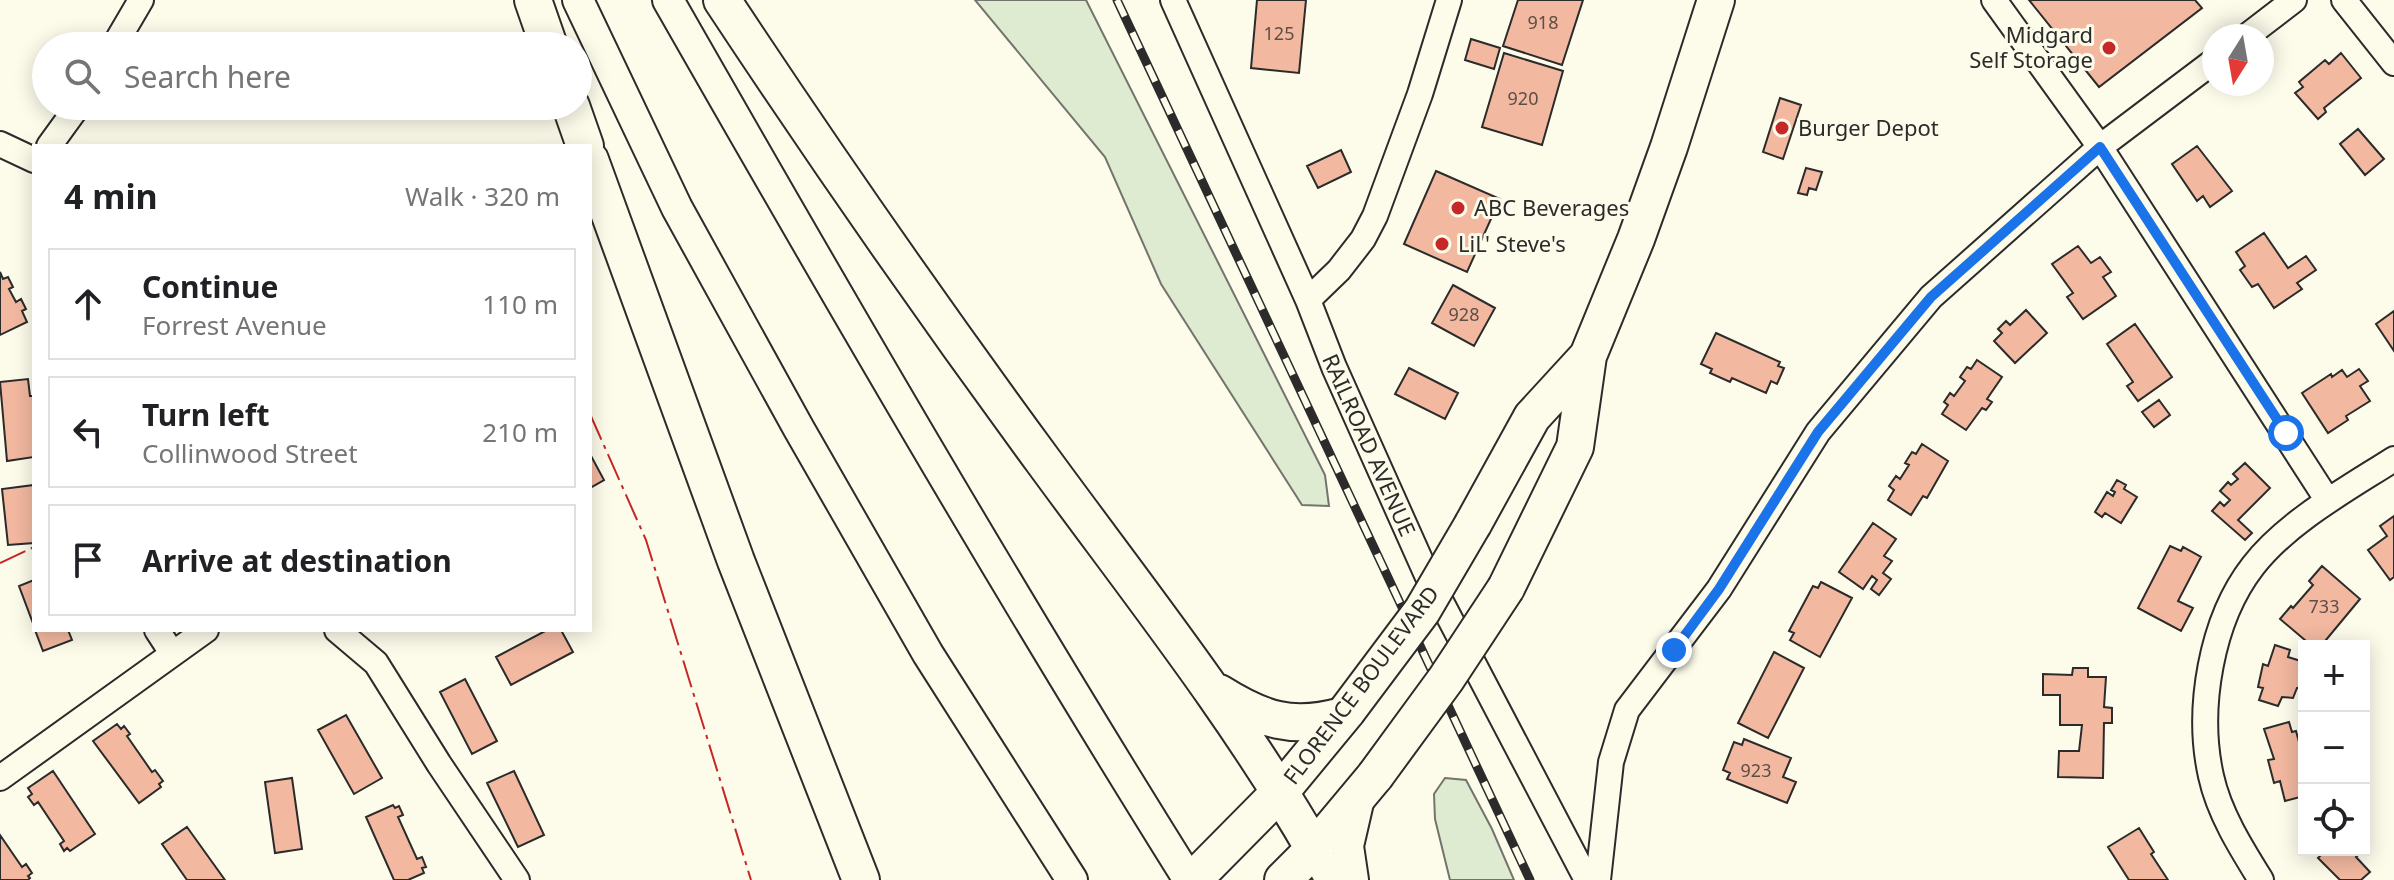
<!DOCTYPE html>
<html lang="en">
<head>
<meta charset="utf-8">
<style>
	:root { --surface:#fff; --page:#f6f6f6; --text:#202124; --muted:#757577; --line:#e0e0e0 }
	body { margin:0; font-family:"Noto Sans",sans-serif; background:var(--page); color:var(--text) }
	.controls { position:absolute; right:24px; bottom:24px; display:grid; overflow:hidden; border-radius:0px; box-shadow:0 4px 20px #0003 }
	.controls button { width:72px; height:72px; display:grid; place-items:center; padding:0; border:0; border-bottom:2px solid var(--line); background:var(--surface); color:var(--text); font:40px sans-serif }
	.compass { position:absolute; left:2202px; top:24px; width:72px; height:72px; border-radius:50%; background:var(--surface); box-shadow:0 4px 20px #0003; rotate:191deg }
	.stop { position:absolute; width:24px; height:24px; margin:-18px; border:6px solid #1a73e8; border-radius:50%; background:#fff }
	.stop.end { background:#1a73e8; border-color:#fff; box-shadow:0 2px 8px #0008 }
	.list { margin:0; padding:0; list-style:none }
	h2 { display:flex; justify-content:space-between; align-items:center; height:104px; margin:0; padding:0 32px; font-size:34px }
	h2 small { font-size:26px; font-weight:400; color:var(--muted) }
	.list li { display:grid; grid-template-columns:52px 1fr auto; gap:24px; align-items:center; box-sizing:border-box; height:112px; margin:0 16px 16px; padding:0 16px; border:2px solid var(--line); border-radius:0px }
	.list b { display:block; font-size:30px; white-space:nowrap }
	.list p { margin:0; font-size:26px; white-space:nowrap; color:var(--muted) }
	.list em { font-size:26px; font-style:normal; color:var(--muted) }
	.icon { flex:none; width:44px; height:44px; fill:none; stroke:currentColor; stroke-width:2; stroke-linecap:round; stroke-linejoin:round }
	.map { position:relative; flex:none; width:2394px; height:880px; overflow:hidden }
	.search { position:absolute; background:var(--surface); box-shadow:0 4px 20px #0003; left:32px; top:32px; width:560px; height:88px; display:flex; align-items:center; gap:20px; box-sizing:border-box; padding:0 28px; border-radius:44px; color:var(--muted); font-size:30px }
	.panel { position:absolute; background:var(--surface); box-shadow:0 4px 20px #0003; left:32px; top:144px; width:560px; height:488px; border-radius:0px }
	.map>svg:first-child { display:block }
</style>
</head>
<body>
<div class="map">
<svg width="2394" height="880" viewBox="0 0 2394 880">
	<rect width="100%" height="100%" fill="#fdfbea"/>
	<path fill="#deebd1" stroke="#74746e" stroke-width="2" d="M975 0H1086L1325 475 1329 506 1302 505 1161 284 1105 157Z
		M1445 778 1466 780 1492 829 1514 880H1450L1435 819 1434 794Z"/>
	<path fill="#f2b8a0" stroke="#2b2b2b" stroke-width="2" d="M1257 0H1306L1299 73 1251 68Z
		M1518 0H1583L1562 65 1503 46Z
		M2029 0H2195L2202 8 2099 87Z
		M1471 39 1500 48 1494 69 1465 60Z
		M1504 53 1563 71 1542 145 1482 127Z
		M2341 53 2361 78 2324 108 2326 112 2318 119 2295 93 2303 87 2299 82 2325 60 2329 64Z
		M1780 98 1801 105 1783 159 1763 152Z
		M2358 129 2384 159 2365 175 2340 144Z
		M2197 146 2232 191 2210 207 2203 196 2197 201 2172 164Z
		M1341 150 1351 172 1318 188 1307 166Z
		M1806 168 1822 172 1816 190 1809 188 1807 195 1798 193Z
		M1436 171 1500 199 1467 272 1404 244Z
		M2264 233 2288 268 2306 256 2316 270 2297 283 2302 289 2274 308 2258 284 2252 287 2240 270 2245 266 2236 252Z
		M2078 246 2091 263 2100 257 2111 272 2103 277 2116 296 2083 319 2067 297 2073 293 2052 264Z
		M0 272 3 279 8 277 13 287 9 289 16 302 21 299 26 309 22 311 27 322 0 335Z
		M1453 285 1495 308 1474 346 1432 323Z
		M2026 310 2047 333 2015 363 1994 341 2002 333 1998 329 2006 321 2010 325Z
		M2394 311V351L2376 324Z
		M2135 324 2172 377 2138 401 2127 386 2133 382 2107 344Z
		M1716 333 1780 362 1778 366 1784 368 1777 384 1771 381 1766 393 1732 378 1730 382 1710 373 1712 369 1701 364Z
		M1977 360 2002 377 1987 399 1992 402 1986 410 1982 408 1966 430 1942 414 1948 405 1944 402 1950 393 1954 396 1965 381 1960 377 1967 367 1971 369Z
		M1409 368 1458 393 1445 419 1395 394Z
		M2359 369 2368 381 2360 386 2370 401 2346 416 2348 420 2328 433 2302 393 2331 374 2332 377 2342 370 2347 377Z
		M28 379 30 396H34V457L7 461 0 382Z
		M2159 400 2170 415 2154 427 2142 412Z
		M1922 444 1948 461 1927 498 1923 496 1911 515 1888 500 1894 490 1889 486 1896 476 1900 479 1909 465 1905 463 1912 452 1916 454Z
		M590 454 604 480 590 488Z
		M2245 463 2270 488 2238 520 2252 533 2245 540 2212 511 2220 502 2224 506 2230 500 2220 491 2228 482 2231 485 2238 479 2233 474Z
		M2117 480 2126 485 2124 489 2137 497 2121 523 2105 513 2102 517 2095 512 2107 492 2113 496 2115 492 2111 490Z
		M34 485V543L8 545 2 489Z
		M2394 516V577L2390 580 2368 550 2387 536 2380 526Z
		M1873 523 1896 539 1884 556 1892 561 1883 573 1891 579 1879 595 1871 589 1877 580 1872 576 1863 589 1839 572Z
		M2170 546 2181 551 2183 547 2201 557 2178 601 2193 608 2181 631 2138 608Z
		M2322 566 2360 599 2321 646H2312L2280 619 2291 606 2293 608 2313 585 2309 581Z
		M34 580V626L19 586Z
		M1821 582 1852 598 1820 657 1790 640 1794 633 1789 631 1813 586 1818 588Z
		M35 630H68L72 640 43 651Z
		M547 630H561L573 652 511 685 496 657Z
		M2275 645 2290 650 2288 657 2304 662V688H2297L2293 698 2282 697 2278 706 2259 700 2263 688 2258 687 2263 664 2268 666Z
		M1774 652 1804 668 1768 738 1738 723Z
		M2073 668H2088V677H2106L2104 707 2112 708V723H2104L2103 778 2058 777 2059 751H2079L2082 725H2060V695H2043V674L2072 675Z
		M465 679 497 741 472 754 440 692Z
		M346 715 382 778 354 794 318 730Z
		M2289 722 2292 732 2296 731 2299 742 2304 740V752H2302L2304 796 2285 801 2280 781 2274 783 2268 760 2274 759 2264 729Z
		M117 724 121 729 124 726 130 734 127 736 152 772 155 770 163 781 159 784 161 787 139 803 93 741Z
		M1744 739 1791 758 1783 777 1796 782 1787 803 1727 779 1730 773 1723 770 1734 742 1742 745Z
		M53 771 95 834 70 851 67 848 64 851 60 844 64 841 38 802 34 805 28 797 32 794 28 788Z
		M514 771 544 835 518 847 487 783Z
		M292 778 302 849 275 853 265 782Z
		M393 805 395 808 399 806 403 815 398 817 417 859 422 857 426 867 422 868 424 873 408 880H394L366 817Z
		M187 827 225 880H187L162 844Z
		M2139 828 2154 852 2151 854 2168 880H2129L2108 847Z
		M0 835 22 867 26 864 32 873 28 876 30 878 28 880H0Z
		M2364 849V850L2356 857 2370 872 2361 880H2340L2318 858 2321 855 2316 850Z"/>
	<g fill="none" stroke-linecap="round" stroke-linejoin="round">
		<g stroke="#2b2b2b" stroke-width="28">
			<path id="minor" d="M1173 0 1308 300 1334 367 1427 575 1587 880
				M1994 0 2100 147 2328 501
				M2344 0 2394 63
				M2247 36 2294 0
				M114 46 141 0
				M0 144 34 160
				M49 146 78 106
				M1308 300 1339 270 1363 239 1375 216 1420 94 1449 0
				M157 630 172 653
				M337 630 376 663 439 764 517 880
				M0 778 206 630
				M1598 880 1611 762 1627 710 1719 589 1818 432 1931 297 2100 147 2214 61
				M2261 880C2241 848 2219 813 2211 776 2196 709 2211 620 2253 566 2287 522 2347 489 2394 459"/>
		</g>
		<g stroke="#2b2b2b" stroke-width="34">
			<path id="major" d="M578 0 677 208 799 429 928 654 1072 880
				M668 0C837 296 1008 591 1189 880
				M1314 849 1331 880
				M1353 880 1348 846 1360 794"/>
		</g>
		<g stroke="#2b2b2b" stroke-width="40">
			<path id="highway" d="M533 0 549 46
				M722 0C825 156 933 311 1044 462 1137 589 1235 712 1314 849
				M571 106 585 146
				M590 160 736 561 861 880
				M1473 524 1532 417 1588 356
				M1506 588 1575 447 1588 356 1636 239 1669 147 1716 0
				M1219 693C1262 720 1292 730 1342 716
				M1193 880 1281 791 1347 711
				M1283 880 1314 849 1375 776"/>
		</g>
		<use href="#minor" stroke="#fdfbea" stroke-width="24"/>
		<use href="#major" stroke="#fdfbea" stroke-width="30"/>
		<use href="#highway" stroke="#fdfbea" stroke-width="36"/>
		<g stroke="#2b2b2b" stroke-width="9">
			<path id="rail" d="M1117 0 1530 880"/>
		</g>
		<use href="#rail" stroke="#fdfbea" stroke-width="6" stroke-dasharray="18" stroke-linecap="butt"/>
		<g stroke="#2b2b2b" stroke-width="40" stroke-linecap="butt">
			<path id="highway-bridge" d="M1347 711 1422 611 1473 524
				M1375 776 1446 679 1506 588"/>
		</g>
		<use href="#highway-bridge" stroke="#fdfbea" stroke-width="36"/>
		<path stroke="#c62828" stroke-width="2" stroke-dasharray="28 6 4 6" stroke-linecap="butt" d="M590 414 646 540 751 880
			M0 563 34 547"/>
	</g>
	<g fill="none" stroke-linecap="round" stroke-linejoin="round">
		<path stroke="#1a73e8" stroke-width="10" d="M1674 650 1719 589 1818 432 1931 297 2100 147 2286 433"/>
	</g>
	<g fill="#c62828" stroke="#fdfbea" stroke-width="3">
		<circle cx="2109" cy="48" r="8"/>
		<circle cx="1782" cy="128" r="8"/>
		<circle cx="1458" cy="208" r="8"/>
		<circle cx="1442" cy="244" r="8"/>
	</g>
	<g text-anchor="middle" stroke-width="6" stroke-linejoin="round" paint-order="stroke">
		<g font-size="18" fill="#5d4e48">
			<text x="1543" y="29">918</text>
			<text x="1279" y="40">125</text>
			<text x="1523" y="105">920</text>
			<text x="1464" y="321">928</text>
			<text x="2324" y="613">733</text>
			<text x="1756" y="777">923</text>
		</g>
		<g font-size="22" fill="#2b2b2b" stroke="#fdfbea" text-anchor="start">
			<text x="2093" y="43" text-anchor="end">Midgard<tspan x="2093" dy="25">Self Storage</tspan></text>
			<text x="1798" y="136">Burger Depot</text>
			<text x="1474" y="216">ABC Beverages</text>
			<text x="1458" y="252">LiL' Steve's</text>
		</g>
		<g font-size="22" fill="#2b2b2b" stroke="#fdfbea">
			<text transform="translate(1369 445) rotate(66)" y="8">RAILROAD AVENUE</text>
			<text transform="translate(1361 685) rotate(-53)" y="8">FLORENCE BOULEVARD</text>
		</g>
	</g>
</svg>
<div class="controls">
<button>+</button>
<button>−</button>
<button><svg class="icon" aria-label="locate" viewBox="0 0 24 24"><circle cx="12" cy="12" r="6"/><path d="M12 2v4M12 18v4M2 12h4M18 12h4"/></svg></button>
</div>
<svg class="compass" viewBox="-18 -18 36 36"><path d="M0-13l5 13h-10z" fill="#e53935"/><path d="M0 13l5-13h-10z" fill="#757577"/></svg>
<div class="stop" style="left:2286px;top:433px"></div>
<div class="stop end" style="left:1674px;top:650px"></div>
<div class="search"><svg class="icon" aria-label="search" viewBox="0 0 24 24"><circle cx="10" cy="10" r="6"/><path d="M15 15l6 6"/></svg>Search here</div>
<section class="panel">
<h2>4 min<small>Walk · 320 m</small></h2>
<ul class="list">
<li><svg class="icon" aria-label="ahead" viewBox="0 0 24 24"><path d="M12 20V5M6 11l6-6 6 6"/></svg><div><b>Continue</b><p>Forrest Avenue</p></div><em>110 m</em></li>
<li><svg class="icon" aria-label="left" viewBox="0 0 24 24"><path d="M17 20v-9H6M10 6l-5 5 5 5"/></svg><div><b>Turn left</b><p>Collinwood Street</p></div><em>210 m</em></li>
<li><svg class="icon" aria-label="arrive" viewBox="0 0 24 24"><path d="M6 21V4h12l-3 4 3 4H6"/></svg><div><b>Arrive at destination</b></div></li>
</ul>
</section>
</div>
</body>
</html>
